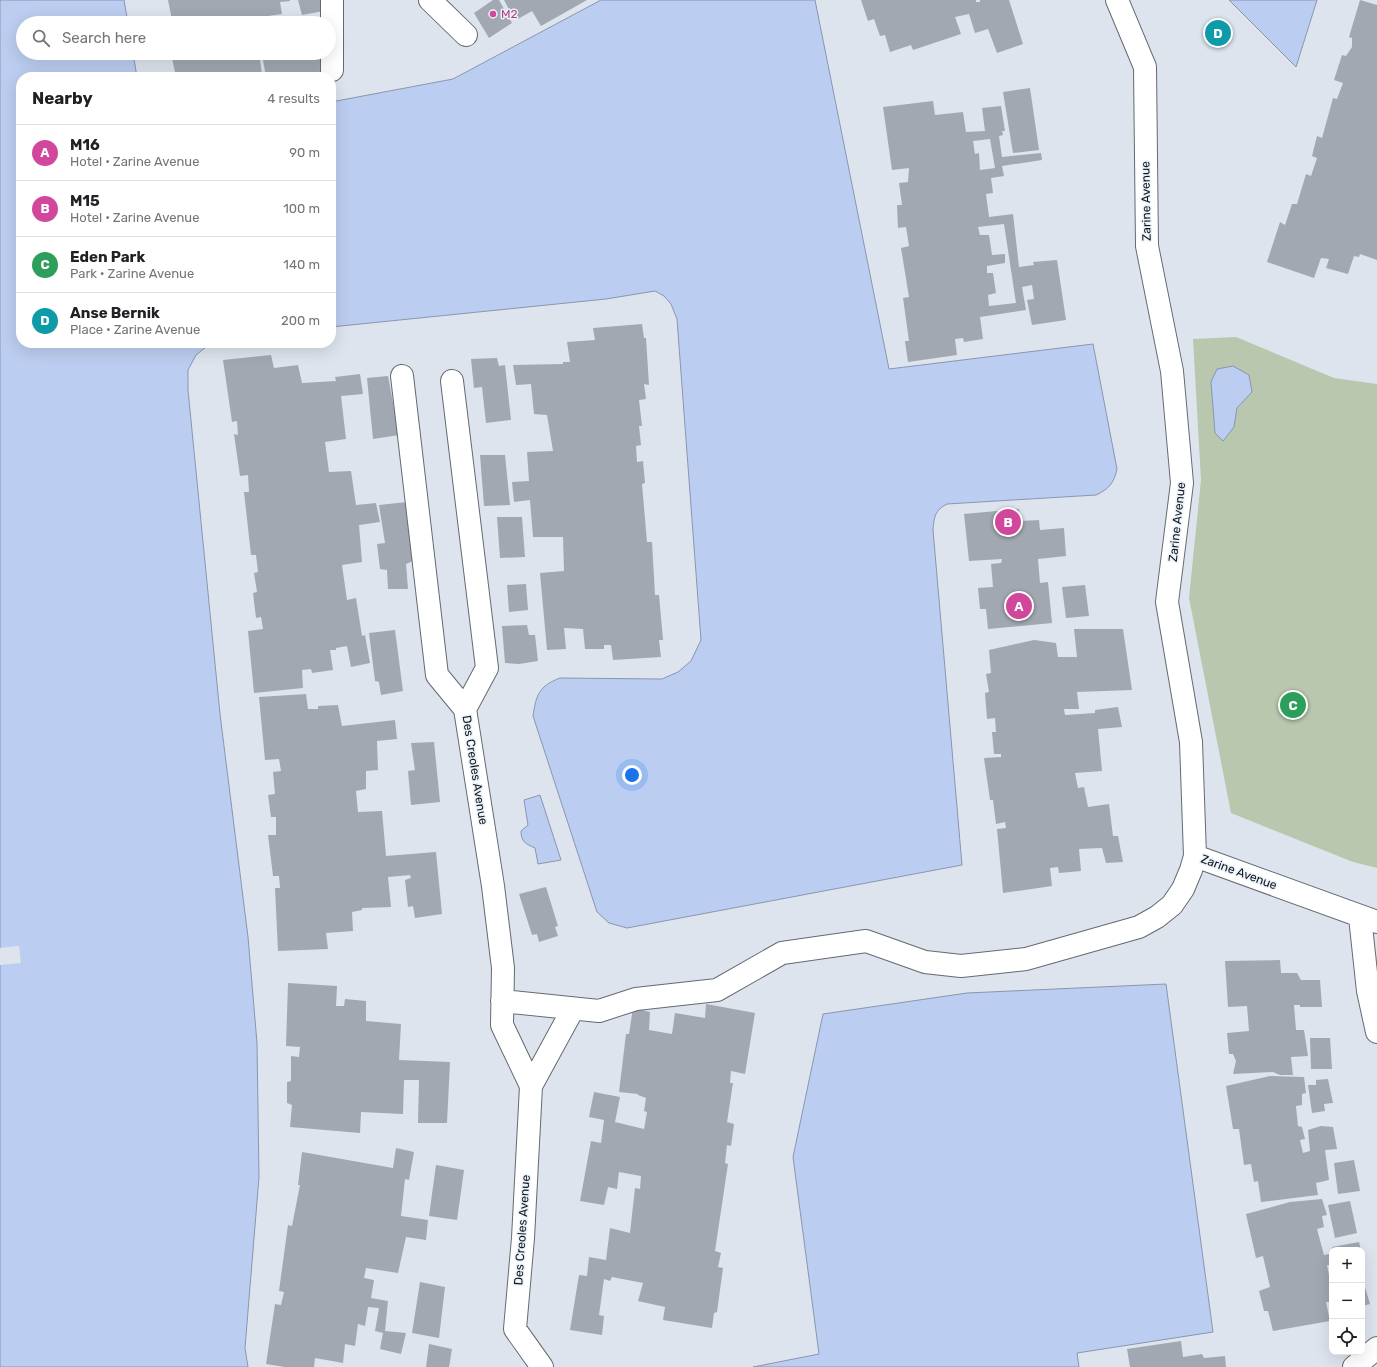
<!DOCTYPE html>
<html lang="en">
<head>
<meta charset="utf-8">
<style>
	:root { --surface:#fff; --page:#f2f2f2; --text:#202124; --muted:#757577; --line:#e0e0e0; --accent:#9444b4 }
	body { margin:0; font-family:Rubik,sans-serif; background:var(--page); color:var(--text) }
	.controls { position:absolute; right:12px; bottom:12px; display:grid; overflow:hidden; border-radius:8px; box-shadow:0 4px 16px #0002 }
	.controls button { width:36px; height:36px; display:grid; place-items:center; padding:0; border:0; border-bottom:1px solid var(--line); background:var(--surface); color:var(--text); font:20px sans-serif }
	.you { position:absolute; left:632px; top:775px; width:14px; height:14px; margin:-10px; border:3px solid #fff; border-radius:50%; background:#1a73e8; box-shadow:0 0 0 6px #1a73e833 }
	.badge { display:grid; place-items:center; width:26px; height:26px; border-radius:50%; background:var(--accent); color:#fff; font-size:13px; font-weight:700 }
	.pin { position:absolute; translate:-50% -50%; border:2px solid #fff; box-shadow:0 1px 4px #0006 }
	.list { margin:0; padding:0; list-style:none }
	h2 { display:flex; justify-content:space-between; align-items:center; height:52px; margin:0; padding:0 16px; font-size:17px }
	h2 small { font-size:13px; font-weight:400; color:var(--muted) }
	.list li { display:grid; grid-template-columns:26px 1fr auto; gap:12px; align-items:center; box-sizing:border-box; height:56px; padding:0 16px; border-top:1px solid var(--line) }
	.list b { display:block; font-size:15px; white-space:nowrap }
	.list p { margin:0; font-size:13px; white-space:nowrap; color:var(--muted) }
	.list em { font-size:13px; font-style:normal; color:var(--muted) }
	.icon { flex:none; width:22px; height:22px; fill:none; stroke:currentColor; stroke-width:2; stroke-linecap:round; stroke-linejoin:round }
	.map { position:relative; flex:none; width:1377px; height:1367px; overflow:hidden }
	.search { position:absolute; background:var(--surface); box-shadow:0 4px 16px #0002; left:16px; top:16px; width:320px; height:44px; display:flex; align-items:center; gap:10px; box-sizing:border-box; padding:0 14px; border-radius:22px; color:var(--muted); font-size:15px }
	.panel { position:absolute; background:var(--surface); box-shadow:0 4px 16px #0002; left:16px; top:72px; width:320px; height:276px; border-radius:16px }
	.map>svg:first-child { display:block }
</style>
</head>
<body>
<div class="map">
<svg width="1377" height="1367" viewBox="0 0 1377 1367">
	<rect width="100%" height="100%" fill="#dde4ee"/>
	<path fill="#b8c7ae" d="M1236 337 1334 378 1377 384V868L1353 862 1231 813 1189 598 1201 480 1193 339Z"/>
	<path fill="#bbcdf0" stroke="#8996af" d="M0 0H124L128 23H23V53H133L137 77H21V343H211L196 355 188 370V390L220 714 248 937 257 1043 259 1177 245 1348 248 1367H0Z
		M601 0H815L889 369 1093 344 1117 469C1114 483 1109 489 1096 495L947 504C935 510 934 517 933 530L962 865 627 928 609 923 597 912 533 716C536 695 539 686 560 678L662 679 678 672 691 661 701 640 677 319 671 304 664 296 655 291 606 299 331 327V102L453 79Z
		M1229 0H1317L1296 67Z
		M1233 366 1249 375 1252 392 1237 408 1234 427 1223 441 1215 433 1211 382 1217 369Z
		M540 795 561 860 538 864 535 848C526 844 521 842 521 831L528 825 524 800Z
		M1166 984 1213 1332 1077 1353 1079 1367H753L819 1354 793 1157 823 1014 967 993Z"/>
	<path fill="#dde4ee" d="M19 946 21 963 0 965V948Z"/>
	<path fill="#a1a8b1" fill-rule="evenodd" d="M168 0H290V1L280 2 282 14 261 17V23H168V21L172 20Z
		M298 0H327L329 10 302 15Z
		M493 0H499L512 23 489 38 474 13Z
		M504 0H587L541 26 532 11 518 19 514 11 511 13Z
		M861 0H976V2H980V0H1009L1023 44 997 53 988 29 975 33 969 14 955 17 961 34 913 50 911 45 890 52 885 35 880 36 874 19 868 21Z
		M1360 0 1377 5V260L1360 254 1359 257 1354 256 1348 274 1326 268 1329 259 1321 258 1314 278 1267 262 1280 222 1285 225 1292 204H1297L1306 174 1311 176 1317 158 1312 156 1317 136 1322 138 1333 98 1337 99 1343 83 1334 80 1342 55 1346 56 1352 47V38L1349 37Z
		M180 53H319L324 77H266L263 60H260L262 74 254 75 255 77H176L172 58 181 57Z
		M1030 88 1039 150 1013 153 1003 92Z
		M933 101 935 115 963 112 966 132 985 131 982 108 1001 106 1005 131H1002L1003 135 999 136 1002 157 1041 153 1042 160 1002 166 1004 176 991 178 993 193 986 194 989 217 1013 214 1019 267 1034 265 1033 262 1057 260 1066 320 1032 325 1027 300 1034 299 1032 285 1022 287 1026 310 980 317 983 339 964 342 963 338 955 339 957 355 908 362 905 341H909L903 298 909 297 901 248 909 246 906 227 898 228 897 205H902L899 183 908 182 909 168 892 170 883 107ZM990 139 995 168 980 170 979 153 975 154 973 141ZM1004 224 1016 303 989 306 988 295 996 293 993 273H987V266L1005 263V254L992 255 989 235H980L978 227Z
		M642 324 644 338H646L649 385 644 384 646 399 639 400 642 426H639L641 445 636 446 637 462 643 461 645 483 642 484 647 542H652L655 595H659L663 640H659L661 657 613 660 611 645H604V649H585L583 629 564 628 566 649 547 650 540 573 564 571 563 537H533L530 500 514 502 512 482 529 481 527 452 553 451 547 415 534 414 531 384 516 385 513 365 563 364V362H570L567 342 595 340 593 328Z
		M271 355 274 368 298 365 302 383 336 381 335 377 360 374 363 394 341 396 346 439 325 442 329 472 351 471 356 505 376 503 380 522 359 525 362 562 342 565 347 600 356 598 362 636 365 635 370 663 351 667 347 646 336 648V650H330L333 670 312 673 311 669 302 670 303 688 254 693 248 631 263 629 261 617 256 618 253 593 257 592 254 573 258 572 256 555H251L244 492H249L248 475 240 476 234 434 238 435 237 421 232 422 223 360Z
		M497 358 499 366 505 365 511 420 486 423 482 387 474 388 471 359Z
		M388 376 399 435 373 439 367 378Z
		M480 455H505L510 505 484 506Z
		M407 502 415 560 406 564 408 589H388L387 570 380 569 377 544 385 543 379 505Z
		M1019 509 1020 521 1039 520 1040 530 1064 528 1066 556 1038 559 1040 583 1048 582 1052 623 988 629 986 609H980L978 588 993 587 991 564 1001 563 1002 559 969 561 964 514Z
		M497 517H522L525 557 500 558Z
		M526 584 528 610 509 612 507 585Z
		M1085 585 1089 616 1066 618 1062 587Z
		M527 625 529 635H535L538 661 519 664 505 663 502 626Z
		M1074 629H1123L1132 690 1077 692 1079 709H1064L1065 715 1095 713V710L1118 707 1122 727 1098 729 1102 771 1075 773 1078 788 1084 787 1088 807 1109 804 1113 836H1118L1123 862 1106 863 1102 848 1079 849 1081 871 1059 873 1058 867 1050 868 1052 886 1003 893 997 829 1006 828 1005 822 996 824 993 800H990L984 758 1001 757V754H994L992 732H996L995 718 987 719 985 693 989 692 986 674 991 673 989 650 1034 640 1056 643 1058 657H1077Z
		M395 630 403 691 381 695 379 682 375 681 369 633Z
		M306 694 308 709H318V706L338 705 342 726 395 720 397 739 377 741 378 770 366 771V789L356 791 358 812 382 811 386 856 436 852 442 914 415 918 413 906 408 907 405 880 411 878 410 875 388 877 391 907 362 908V910L352 912 353 931 326 933 328 949 278 951 275 888H280L279 876H273L268 835H276V817H271L268 795 275 794 273 772 281 771 279 759 265 760 259 697Z
		M434 742 440 802 411 805 408 771 415 770 411 743Z
		M546 887 558 926 555 927 558 936 539 942 537 934 532 935 519 894Z
		M1280 960 1281 973H1297L1301 980H1320L1322 1007H1300V1005H1294L1296 1030H1304L1308 1056 1291 1057 1293 1075H1280L1273 1072 1233 1074 1236 1061 1233 1054H1229L1227 1033 1249 1031 1247 1006 1228 1007 1225 961Z
		M288 983 337 986 336 1006H344L345 999 366 1001V1021L401 1024 399 1060 450 1062 447 1123H418L419 1080H404L403 1114 361 1112 360 1133 290 1127 292 1105 287 1103V1082L291 1081V1056L299 1057 300 1047 286 1046Z
		M706 1004 755 1013 745 1074 731 1071 730 1083H733L727 1122 734 1124 731 1146 727 1145 725 1163 728 1164 715 1251 721 1253 718 1267 723 1268 717 1312 714 1313 712 1328 663 1320 665 1307 638 1301 643 1283 612 1277 610 1281 604 1279 599 1315 604 1316 602 1335 570 1330 579 1275 587 1276 589 1257 606 1260 610 1228 630 1233 635 1188 640 1189 641 1176 619 1172 617 1189 608 1187 604 1205 580 1201 591 1141 601 1143 604 1120 589 1117 594 1092 620 1097 615 1122 644 1129 647 1112 644 1111 646 1098 638 1095V1094L619 1092 626 1034H629L633 1008 650 1012 649 1030 672 1034 675 1013 705 1018Z
		M1310 1038H1330L1332 1069H1311Z
		M1270 1076 1304 1077 1306 1093 1302 1094V1105L1296 1106 1298 1126 1302 1127 1305 1139 1300 1140 1303 1153 1310 1151 1308 1130 1321 1126 1333 1127 1337 1149 1325 1150 1329 1180 1316 1183 1318 1195 1261 1202 1258 1181 1254 1182 1251 1164 1244 1165 1239 1129H1233L1226 1086Z
		M1328 1079 1333 1103 1324 1104 1325 1111 1312 1113 1308 1085H1316V1080Z
		M396 1148 414 1152 409 1180 405 1179 401 1216 428 1220 426 1240 406 1237 398 1273 366 1268 364 1278 374 1280 371 1298 388 1301 385 1331 406 1333 401 1354 380 1349 383 1333 375 1331 379 1308 368 1307 365 1326 358 1324 355 1346 345 1344 343 1363 315 1358 314 1367H285L266 1364 275 1304 281 1305 284 1292 279 1291 288 1225 292 1226 300 1185H298L302 1152 393 1168Z
		M1354 1160 1360 1191 1338 1194 1334 1163Z
		M436 1165 464 1170 457 1220 429 1216Z
		M1322 1199 1327 1215 1322 1216 1324 1227 1317 1229 1324 1255 1329 1254 1332 1262V1265H1327L1329 1275H1332V1302H1326L1330 1321 1273 1331 1268 1311H1264L1259 1291 1270 1287 1263 1256 1256 1258 1246 1214 1290 1202Z
		M1350 1201 1357 1233 1335 1238 1328 1205Z
		M1359 1242 1361 1250H1333L1332 1247Z
		M1362 1257 1365 1269H1362Z
		M1362 1277 1370 1304 1362 1306Z
		M420 1282 445 1287 439 1338 412 1333Z
		M1181 1341 1183 1357 1202 1354 1204 1358 1225 1356 1226 1367H1130L1127 1349Z
		M429 1344 452 1349 449 1367H426Z"/>
	<g fill="none" stroke-linecap="round" stroke-linejoin="round">
		<g stroke="#646a72" stroke-width="24">
			<path id="street" d="M430 0 466 35
				M1117 0 1145 67 1147 246 1172 371 1182 483 1167 602 1191 742 1195 856 1377 922
				M332 70V0
				M402 376 437 675 465 709
				M452 381 487 668 465 709 493 886 503 968 502 1025 531 1086
				M1360 917 1368 991 1377 1032
				M502 1001 599 1011 636 999 717 990 782 953 866 941 925 962 961 966 1026 959 1139 927 1157 917 1172 905 1183 889 1191 870 1195 856
				M542 1367 515 1329 523 1238 531 1086 573 1009
				M1354 1367 1377 1348"/>
		</g>
		<use href="#street" stroke="#fff" stroke-width="22"/>
	</g>
	<circle fill="#d1479c" stroke="#eaf2fb" stroke-width="1.5" cx="493" cy="14" r="4"/>
	<g text-anchor="middle" stroke-width="3" stroke-linejoin="round" paint-order="stroke">
		<g font-size="12" fill="#b23c85" stroke="#eaf2fb" text-anchor="start">
			<text x="501" y="18">M2</text>
		</g>
		<g font-size="12" fill="#131518" stroke="#eaf2fb">
			<text transform="translate(1146 201) rotate(-91)" y="4">Zarine Avenue</text>
			<text transform="translate(1177 522) rotate(-84)" y="4">Zarine Avenue</text>
			<text transform="translate(475 770) rotate(81)" y="4">Des Creoles Avenue</text>
			<text transform="translate(1239 872) rotate(20)" y="4">Zarine Avenue</text>
			<text transform="translate(522 1230) rotate(-86)" y="4">Des Creoles Avenue</text>
		</g>
	</g>
</svg>
<div class="controls">
<button>+</button>
<button>−</button>
<button><svg class="icon" aria-label="locate" viewBox="0 0 24 24"><circle cx="12" cy="12" r="6"/><path d="M12 2v4M12 18v4M2 12h4M18 12h4"/></svg></button>
</div>
<div class="you"></div>
<div class="pin badge" style="left:1019px;top:606px;background:#d1479c">A</div>
<div class="pin badge" style="left:1008px;top:522px;background:#d1479c">B</div>
<div class="pin badge" style="left:1293px;top:705px;background:#2e9e5b">C</div>
<div class="pin badge" style="left:1218px;top:33px;background:#0f9aa8">D</div>
<div class="search"><svg class="icon" aria-label="search" viewBox="0 0 24 24"><circle cx="10" cy="10" r="6"/><path d="M15 15l6 6"/></svg>Search here</div>
<section class="panel">
<h2>Nearby<small>4 results</small></h2>
<ul class="list">
<li><span class="badge" style="background:#d1479c">A</span><div><b>M16</b><p>Hotel · Zarine Avenue</p></div><em>90 m</em></li>
<li><span class="badge" style="background:#d1479c">B</span><div><b>M15</b><p>Hotel · Zarine Avenue</p></div><em>100 m</em></li>
<li><span class="badge" style="background:#2e9e5b">C</span><div><b>Eden Park</b><p>Park · Zarine Avenue</p></div><em>140 m</em></li>
<li><span class="badge" style="background:#0f9aa8">D</span><div><b>Anse Bernik</b><p>Place · Zarine Avenue</p></div><em>200 m</em></li>
</ul>
</section>
</div>
</body>
</html>
